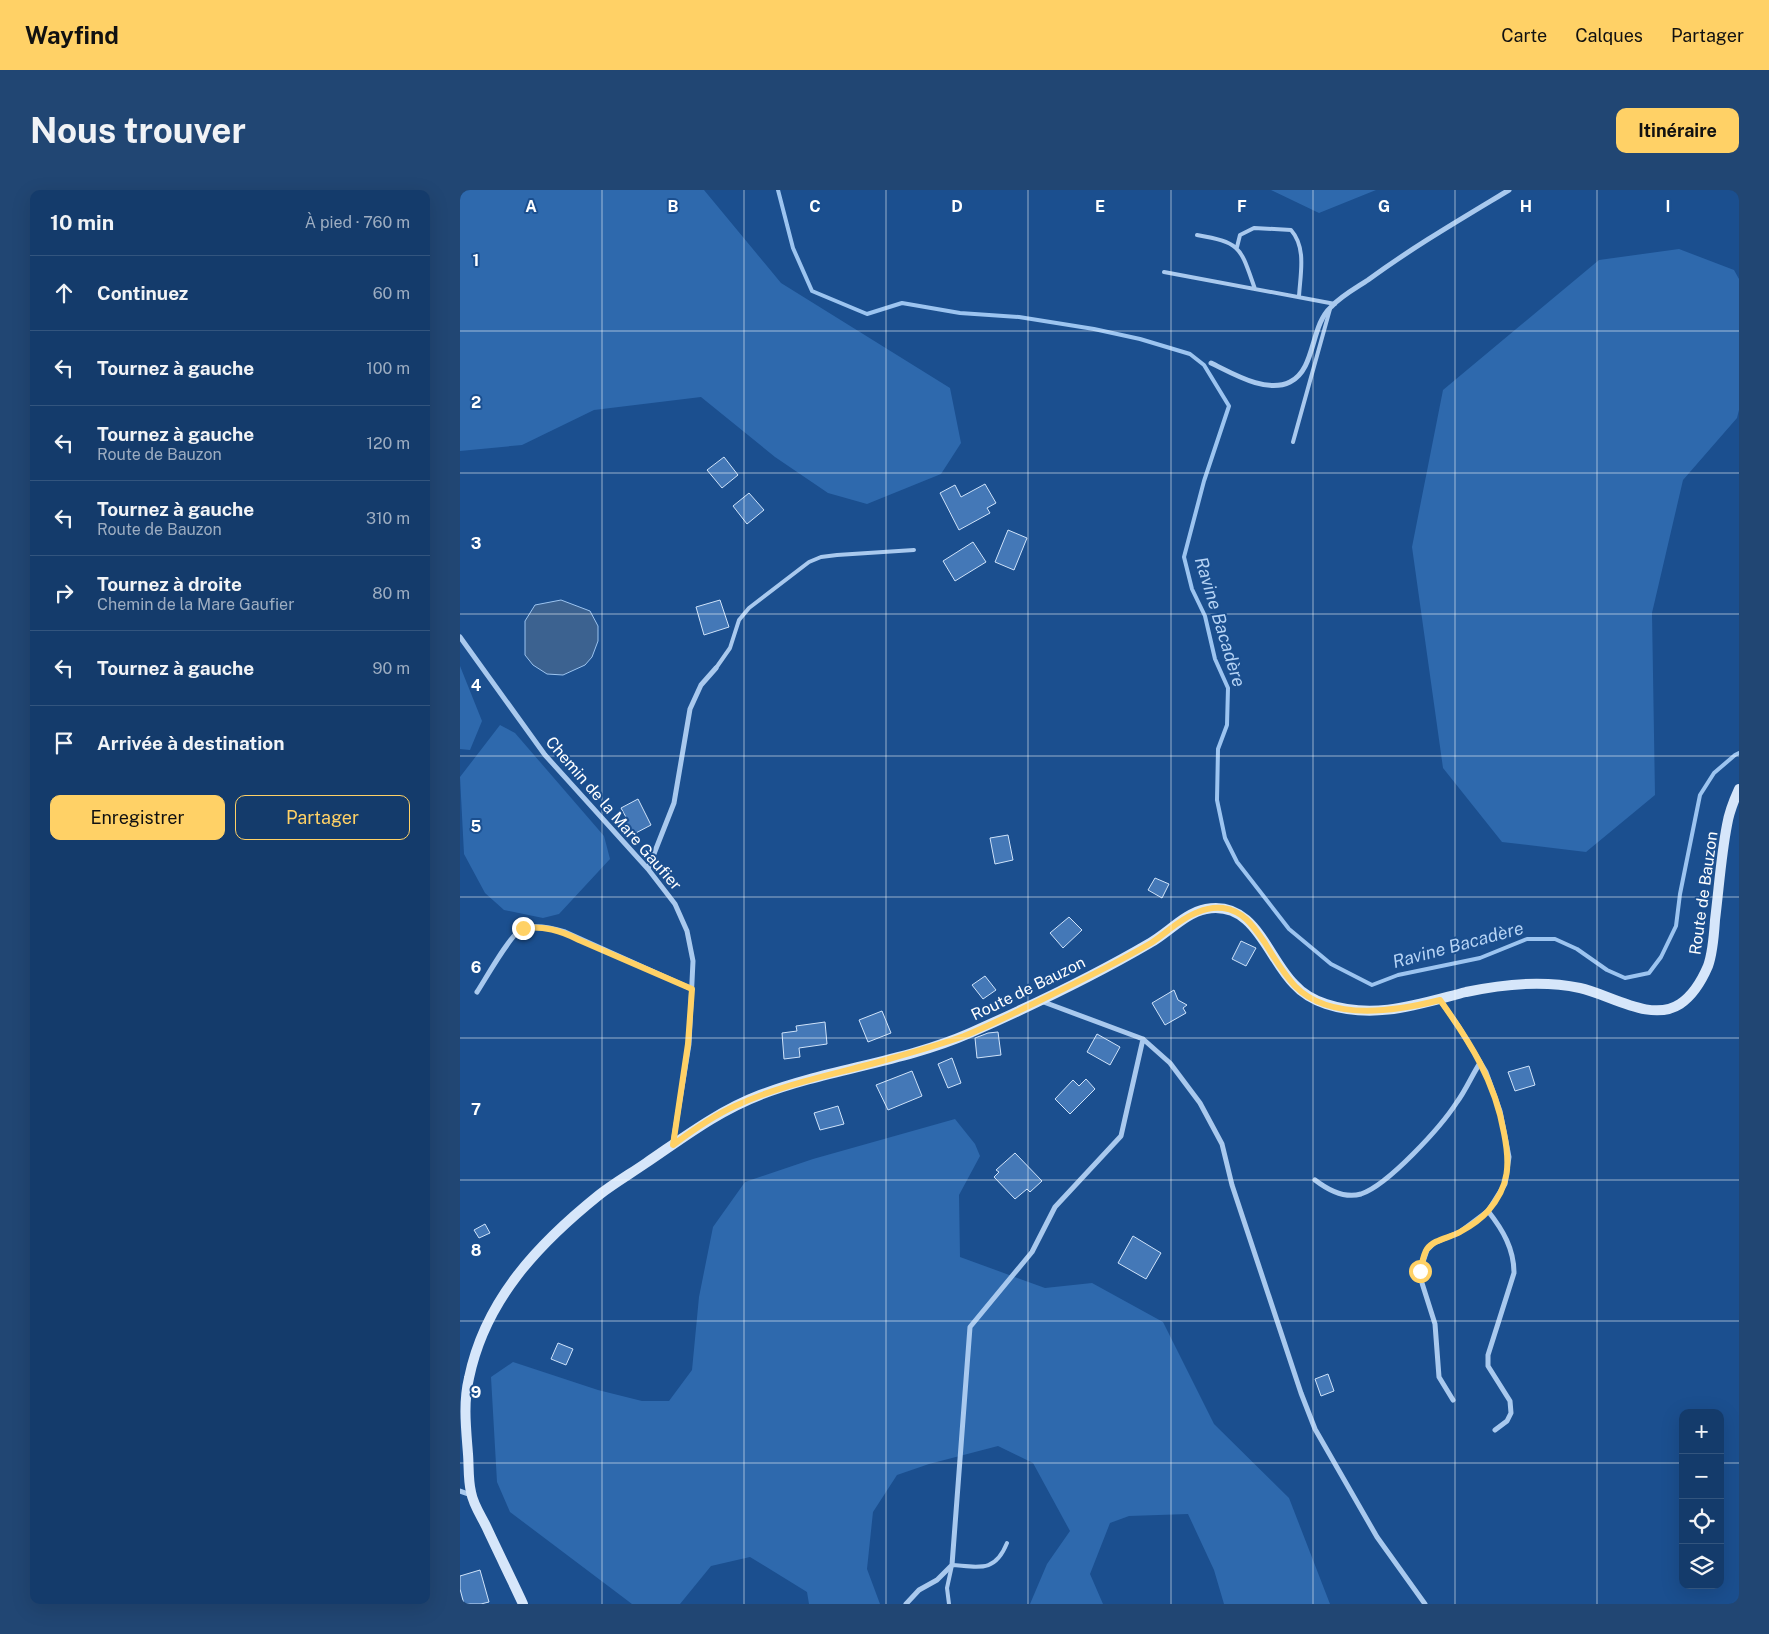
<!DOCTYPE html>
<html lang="fr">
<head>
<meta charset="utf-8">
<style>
	:root { --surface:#143b6b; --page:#214673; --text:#f1f3f6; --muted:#9dadc1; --line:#33557e; --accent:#ffd166 }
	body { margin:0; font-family:"Public Sans",sans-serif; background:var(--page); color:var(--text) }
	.controls { position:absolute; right:15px; bottom:15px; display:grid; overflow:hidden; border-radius:10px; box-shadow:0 5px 20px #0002 }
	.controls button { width:45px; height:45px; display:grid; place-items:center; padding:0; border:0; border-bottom:1px solid var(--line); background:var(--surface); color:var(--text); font:25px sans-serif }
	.stop { position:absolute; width:15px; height:15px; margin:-11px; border:4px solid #ffd166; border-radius:50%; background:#fff }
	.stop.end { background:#ffd166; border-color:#fff; box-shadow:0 1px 5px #0008 }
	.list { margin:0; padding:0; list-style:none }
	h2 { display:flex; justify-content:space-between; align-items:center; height:65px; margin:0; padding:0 20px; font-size:21px }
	h2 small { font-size:16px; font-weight:400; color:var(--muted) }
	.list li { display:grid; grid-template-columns:32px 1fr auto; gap:15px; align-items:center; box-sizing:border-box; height:75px; padding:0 20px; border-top:1px solid var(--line) }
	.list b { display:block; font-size:19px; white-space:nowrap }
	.list p { margin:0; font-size:16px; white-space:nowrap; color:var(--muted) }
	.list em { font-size:16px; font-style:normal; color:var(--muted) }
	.actions { display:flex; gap:10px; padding:15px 20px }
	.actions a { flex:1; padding:11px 0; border:1px solid var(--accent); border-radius:10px; text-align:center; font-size:18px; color:var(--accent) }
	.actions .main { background:var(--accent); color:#111 }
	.icon { flex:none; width:28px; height:28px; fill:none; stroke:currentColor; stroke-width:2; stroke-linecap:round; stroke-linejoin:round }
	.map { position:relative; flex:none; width:1279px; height:1414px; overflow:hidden; border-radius:10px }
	header { display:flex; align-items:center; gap:30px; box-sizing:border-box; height:70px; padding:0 25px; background:var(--accent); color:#111 }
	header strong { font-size:24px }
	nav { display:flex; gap:28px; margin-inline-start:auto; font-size:18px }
	.intro { display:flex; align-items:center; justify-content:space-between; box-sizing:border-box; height:120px; padding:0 30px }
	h1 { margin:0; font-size:35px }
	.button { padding:12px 22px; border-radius:10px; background:var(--accent); color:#111; font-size:18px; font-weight:700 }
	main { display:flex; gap:30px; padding:0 30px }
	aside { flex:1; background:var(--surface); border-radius:10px; box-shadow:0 5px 20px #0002 }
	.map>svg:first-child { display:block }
</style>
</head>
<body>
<header>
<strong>Wayfind</strong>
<nav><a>Carte</a><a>Calques</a><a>Partager</a></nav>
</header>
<div class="intro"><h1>Nous trouver</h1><a class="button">Itinéraire</a></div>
<main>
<aside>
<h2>10 min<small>À pied · 760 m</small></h2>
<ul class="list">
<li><svg class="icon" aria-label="ahead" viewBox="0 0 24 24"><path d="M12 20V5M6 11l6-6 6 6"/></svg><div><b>Continuez</b></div><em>60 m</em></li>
<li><svg class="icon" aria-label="left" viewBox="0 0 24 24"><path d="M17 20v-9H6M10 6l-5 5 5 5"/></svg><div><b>Tournez à gauche</b></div><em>100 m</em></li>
<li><svg class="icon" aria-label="left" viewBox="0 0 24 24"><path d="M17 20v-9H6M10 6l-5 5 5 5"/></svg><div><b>Tournez à gauche</b><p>Route de Bauzon</p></div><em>120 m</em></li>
<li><svg class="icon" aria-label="left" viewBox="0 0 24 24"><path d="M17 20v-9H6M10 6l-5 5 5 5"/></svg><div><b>Tournez à gauche</b><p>Route de Bauzon</p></div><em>310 m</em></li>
<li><svg class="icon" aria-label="right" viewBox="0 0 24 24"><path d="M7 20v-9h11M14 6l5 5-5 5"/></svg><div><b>Tournez à droite</b><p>Chemin de la Mare Gaufier</p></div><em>80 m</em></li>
<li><svg class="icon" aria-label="left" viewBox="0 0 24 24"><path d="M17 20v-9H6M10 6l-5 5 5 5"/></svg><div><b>Tournez à gauche</b></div><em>90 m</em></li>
<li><svg class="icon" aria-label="arrive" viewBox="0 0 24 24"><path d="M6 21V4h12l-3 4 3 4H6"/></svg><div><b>Arrivée à destination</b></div></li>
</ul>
<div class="actions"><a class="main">Enregistrer</a><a>Partager</a></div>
</aside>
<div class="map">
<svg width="1279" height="1414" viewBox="0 0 1279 1414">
	<rect width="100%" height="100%" fill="#1b4f8f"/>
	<path fill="#2e69ad" d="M0 0H244L321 93 490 198 501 253 481 284 407 314 368 303 315 267 241 207 134 220 62 255 0 261Z
		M811 0H916L859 23Z
		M1219 59 1274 80 1279 89V220L1277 228 1223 290 1192 423 1195 605 1126 662 1042 652 983 578 952 357 983 200 1139 70Z
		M0 476 22 531 10 560 0 559Z
		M40 535 55 543 144 646 150 669 99 724 83 728 44 720 25 703 4 664 0 587Z
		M495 929 515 954 520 966 499 1005 500 1067 585 1098 632 1093 703 1132 754 1234 829 1308 870 1414H764L754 1380 728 1324 669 1326 650 1333 630 1384 643 1414H570L587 1374 610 1341 573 1273 538 1256 469 1274 437 1285 413 1322 407 1379 420 1414H349L347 1402 290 1367 251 1376 220 1414H172L50 1322 37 1292 31 1187 53 1172 138 1200 182 1211H209L232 1180 239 1107 253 1037 285 992 353 969Z"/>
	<path fill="#3c6290" stroke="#9cc4f0" d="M101 410 130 421 138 436V451L132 467 125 475 103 485 87 484 73 475 65 465V431L75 415Z"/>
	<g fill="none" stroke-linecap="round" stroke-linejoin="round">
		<path stroke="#9cc4f0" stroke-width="4" d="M318 0 333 58 352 101 407 124 442 113 500 123 559 127 634 139 680 149 730 164 744 175 769 216 744 291 724 367 732 399 745 426 755 469 768 498 767 535 758 559 757 610 765 648 777 672 829 739 871 774 912 795 938 785 1020 768 1067 749H1095L1117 759 1147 780 1165 788 1189 783 1201 767 1216 736 1220 704 1240 605 1254 583 1275 565 1279 563"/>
	</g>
	<path fill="#4478b7" stroke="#cfe3fa" d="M264 267 278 285 262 298 247 280Z
		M525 294 536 313 527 318 530 323 499 340 480 303 495 295 501 307Z
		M289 303 304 320 287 334 273 316Z
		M548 340 567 348 554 380 535 372Z
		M513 352 526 372 495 391 483 371Z
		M260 410 269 437 244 445 236 417Z
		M178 609 191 635 172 645 164 631 167 629 161 618Z
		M548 645 553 670 535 674 530 648Z
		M695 688 709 694 702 708 688 700Z
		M609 727 622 740 603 758 590 743Z
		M781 751 796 758 786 776 772 769Z
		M525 786 536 800 523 809 512 795Z
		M714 800 718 810 727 815 723 818 726 823 705 835 692 813Z
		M422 821 431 843 408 852 399 830Z
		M365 832 367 854 339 858 340 867 324 869 322 843 337 841 336 836Z
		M538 842 541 865 517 868 515 848 528 843Z
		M637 844 660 857 650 875 627 862Z
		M492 868 501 893 488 898 478 874Z
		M1069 876 1075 895 1055 901 1048 882Z
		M452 881 462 906 428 920 416 895Z
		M626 889 635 899 610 924 595 909 613 890 619 896Z
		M378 916 384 934 360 940 354 923Z
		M555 963 582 991 570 1002 567 999 555 1009 534 987 539 982 536 980Z
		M25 1034 30 1043 19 1048 14 1040Z
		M673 1046 701 1063 686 1089 658 1073Z
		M98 1153 113 1159 106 1175 91 1169Z
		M868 1184 874 1201 861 1206 855 1189Z
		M20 1380 29 1412 21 1414H4L0 1399V1386Z"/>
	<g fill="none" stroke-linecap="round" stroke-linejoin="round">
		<path stroke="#a9c9ee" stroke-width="4" d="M737 45C782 53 780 57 795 99
			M777 57 780 45 794 38 831 40C847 58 840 85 839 107
			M704 82 875 114
			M833 252 870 119
			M256 478 270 458 279 430 289 418 349 372 361 367 377 365 454 360
			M489 1414 487 1398 492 1375C519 1377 535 1383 547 1353"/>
		<path stroke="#a9c9ee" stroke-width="5" d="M751 173C772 183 806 204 830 192 856 179 850 136 871 117 881 106 896 98 908 90 953 57 1001 29 1049 0
			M0 447 85 565 188 679 215 714 227 741 233 771 229 854 213 953
			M188 679 214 613 230 519 241 495 256 478
			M17 802C25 790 51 743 62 739 75 734 92 738 105 742L232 799
			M980 810 999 837 1026 882 1040 921 1049 967 1045 994 1028 1021 1000 1042 974 1053 967 1060 960 1081 962 1093 975 1134 979 1187 993 1210
			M581 811 683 849 710 873 740 913 762 954 772 995 841 1203 855 1239 917 1347 965 1414
			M855 990C868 1000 884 1009 901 1004 928 995 981 937 997 912 1006 900 1012 885 1020 873
			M1028 1021C1043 1040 1054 1059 1054 1083L1028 1165V1176L1050 1211 1051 1223 1047 1231 1035 1240
			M0 1301 11 1305
			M446 1414 459 1400 477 1390 492 1375 510 1137 572 1062 595 1017 661 946 683 849"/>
		<path stroke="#d6e6fa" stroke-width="10" d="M63 1414C51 1388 38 1362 26 1336 21 1326 13 1314 11 1302 8 1290 9 1276 8 1264 6 1238 3 1213 9 1188 25 1110 78 1054 139 1005 153 994 170 984 186 973 223 948 258 921 300 905 368 879 444 872 510 843 571 816 632 787 690 753 708 743 725 723 746 719 795 710 807 767 834 794 842 803 854 810 866 814 915 830 959 814 1006 802 1043 794 1083 790 1120 798 1149 804 1191 833 1220 814 1232 806 1242 790 1248 776 1253 762 1254 745 1255 730 1259 698 1261 666 1267 635 1269 622 1274 610 1279 599"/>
	</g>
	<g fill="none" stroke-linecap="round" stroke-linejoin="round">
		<path stroke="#ffd166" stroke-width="6" d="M63 738C84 736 100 740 119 750L232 799 228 854 213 955C233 940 253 926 275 916 324 893 378 884 429 869 454 862 479 855 504 846 529 836 554 823 579 811 616 793 655 774 691 753 706 743 721 728 738 722 745 719 755 717 763 718 784 721 794 737 805 753 814 768 823 783 835 796 870 832 937 821 980 810 1010 852 1035 891 1044 943 1050 973 1050 996 1028 1021 1021 1029 1009 1037 1000 1042 990 1048 974 1049 967 1059 963 1065 962 1075 960 1081"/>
	</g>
	<path fill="none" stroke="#fff" stroke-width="1" stroke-opacity="0.55" d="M142 0V1414M284 0V1414M426 0V1414M568 0V1414M711 0V1414M853 0V1414M995 0V1414M1137 0V1414M0 141H1279M0 283H1279M0 424H1279M0 566H1279M0 707H1279M0 848H1279M0 990H1279M0 1131H1279M0 1273H1223M1260 1273H1279"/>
	<g text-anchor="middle" stroke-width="4" stroke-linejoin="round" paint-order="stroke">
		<g font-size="16" fill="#fff" stroke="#1b4f8f">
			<text transform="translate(154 623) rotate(49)" y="6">Chemin de la Mare Gaufier</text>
			<text transform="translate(1243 703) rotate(-82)" y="6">Route de Bauzon</text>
			<text transform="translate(568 798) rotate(-26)" y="6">Route de Bauzon</text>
		</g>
		<g font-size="18" font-style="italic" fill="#b5d3f5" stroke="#1b4f8f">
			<text transform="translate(760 432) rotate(73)" y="6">Ravine Bacadère</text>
			<text transform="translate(998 755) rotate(-15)" y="6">Ravine Bacadère</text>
		</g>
	</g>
	<g font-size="16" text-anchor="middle" font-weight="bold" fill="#fff" stroke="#1b4f8f" stroke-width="4" stroke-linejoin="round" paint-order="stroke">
		<text x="71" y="22">A</text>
		<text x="213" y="22">B</text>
		<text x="355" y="22">C</text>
		<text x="497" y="22">D</text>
		<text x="640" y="22">E</text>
		<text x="782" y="22">F</text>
		<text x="924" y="22">G</text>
		<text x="1066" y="22">H</text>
		<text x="1208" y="22">I</text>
		<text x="16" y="76">1</text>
		<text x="16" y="218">2</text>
		<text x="16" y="359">3</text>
		<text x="16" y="501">4</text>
		<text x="16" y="642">5</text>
		<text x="16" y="783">6</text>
		<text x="16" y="925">7</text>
		<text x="16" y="1066">8</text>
		<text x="16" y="1208">9</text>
	</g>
</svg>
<div class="controls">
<button>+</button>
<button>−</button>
<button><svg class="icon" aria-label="locate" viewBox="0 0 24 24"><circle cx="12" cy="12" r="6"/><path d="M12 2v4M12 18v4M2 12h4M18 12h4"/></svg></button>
<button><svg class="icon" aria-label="layers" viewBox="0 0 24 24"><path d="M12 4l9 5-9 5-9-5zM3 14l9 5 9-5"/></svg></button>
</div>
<div class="stop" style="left:960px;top:1081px"></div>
<div class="stop end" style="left:63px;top:738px"></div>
</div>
</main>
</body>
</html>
